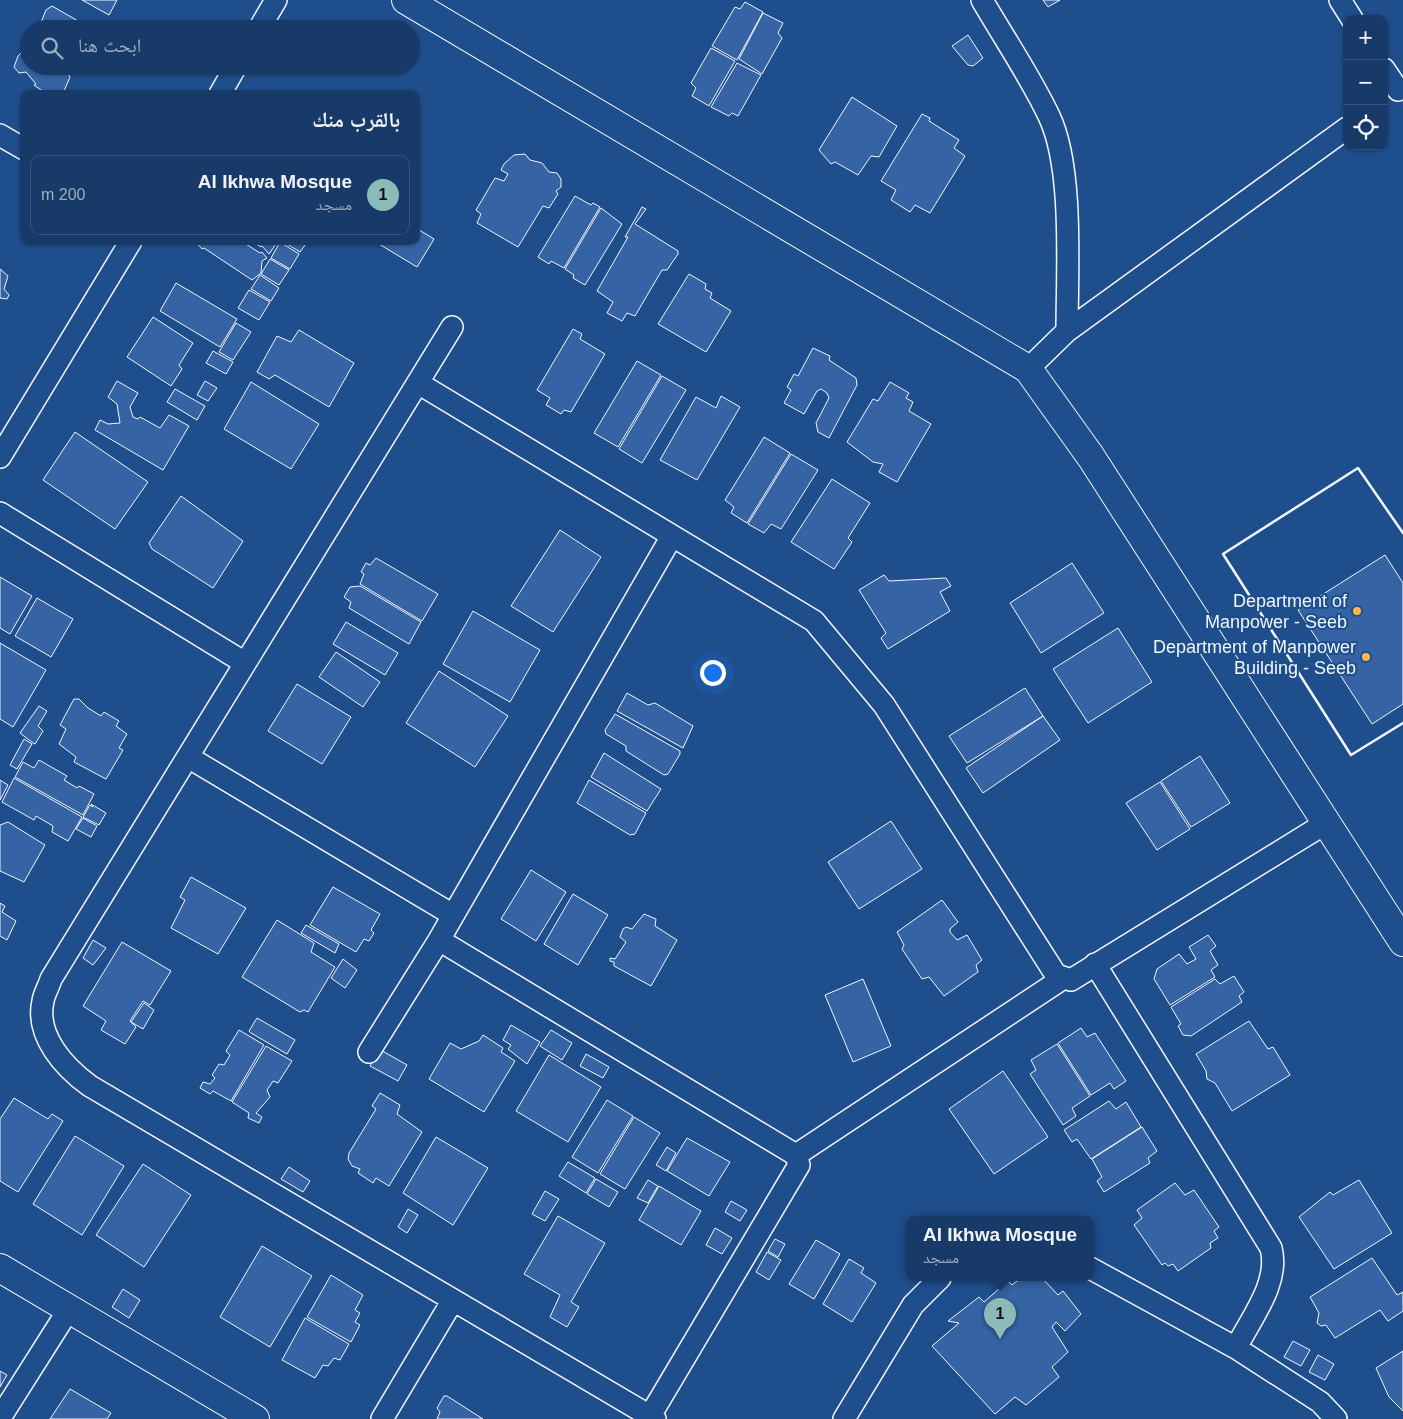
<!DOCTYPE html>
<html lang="ar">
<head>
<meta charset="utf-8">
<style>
	:root { --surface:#173a69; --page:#244571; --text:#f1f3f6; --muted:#9eadc0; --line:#36547d; --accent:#8bbbb9 }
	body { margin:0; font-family:Arial,"Noto Naskh Arabic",sans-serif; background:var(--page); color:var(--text); direction:rtl }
	.controls { position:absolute; right:15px; top:15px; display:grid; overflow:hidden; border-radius:10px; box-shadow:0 1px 4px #0004 }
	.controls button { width:45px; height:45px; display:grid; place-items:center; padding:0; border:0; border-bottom:1px solid var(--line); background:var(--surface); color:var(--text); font:25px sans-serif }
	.you { position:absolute; left:712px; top:672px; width:18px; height:18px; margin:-12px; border:4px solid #fff; border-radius:50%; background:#1a73e8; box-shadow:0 0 0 8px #1a73e833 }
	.badge { display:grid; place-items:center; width:32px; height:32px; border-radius:50%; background:var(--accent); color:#111; font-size:16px; font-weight:700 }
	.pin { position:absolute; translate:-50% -41px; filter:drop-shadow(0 1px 2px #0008) }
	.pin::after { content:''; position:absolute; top:26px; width:18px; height:15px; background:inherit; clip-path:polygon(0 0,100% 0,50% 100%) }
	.popup { position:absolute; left:906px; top:1216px; width:188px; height:65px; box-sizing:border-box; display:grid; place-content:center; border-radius:10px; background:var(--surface); filter:drop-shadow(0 1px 4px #0005); font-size:16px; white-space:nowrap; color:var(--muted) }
	.popup b { font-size:19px; color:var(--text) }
	.popup::after { content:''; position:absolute; left:50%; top:100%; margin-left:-10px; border:10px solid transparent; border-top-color:var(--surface) }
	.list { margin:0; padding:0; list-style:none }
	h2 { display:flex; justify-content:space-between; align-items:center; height:65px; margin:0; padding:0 20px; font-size:21px }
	h2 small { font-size:16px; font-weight:400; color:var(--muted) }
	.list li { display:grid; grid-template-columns:32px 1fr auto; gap:15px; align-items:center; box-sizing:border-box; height:80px; margin:0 10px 10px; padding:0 10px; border:1px solid var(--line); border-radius:10px }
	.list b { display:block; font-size:19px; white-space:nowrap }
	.list p { margin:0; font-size:16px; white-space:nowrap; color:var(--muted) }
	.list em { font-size:16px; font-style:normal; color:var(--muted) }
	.icon { flex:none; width:28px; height:28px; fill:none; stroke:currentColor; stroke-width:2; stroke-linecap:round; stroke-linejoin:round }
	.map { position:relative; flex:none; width:1403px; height:1419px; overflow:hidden; direction:ltr }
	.search { position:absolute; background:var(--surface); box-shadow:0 1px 4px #0004; left:20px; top:20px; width:400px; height:55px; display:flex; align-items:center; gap:12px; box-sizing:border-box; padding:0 18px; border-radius:28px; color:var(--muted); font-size:19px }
	.panel { position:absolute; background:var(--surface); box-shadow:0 1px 4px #0004; left:20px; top:90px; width:400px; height:155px; border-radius:10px; direction:rtl }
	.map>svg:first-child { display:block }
</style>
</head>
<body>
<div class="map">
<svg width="1403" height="1419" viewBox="0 0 1403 1419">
	<rect width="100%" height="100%" fill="#1f4e8c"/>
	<path fill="#3563a3" stroke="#f2f6ff" d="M82 0H117L109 15Z
		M1043 0H1060L1048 7Z
		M745 2 763 12 737 60 712 46 735 7 740 9Z
		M52 6 92 29H47L40 25 46 10Z
		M763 13 783 23 778 33 782 38 762 74 739 59Z
		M968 35 983 58 973 66 968 65 952 46Z
		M711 48 735 61 709 106 692 96 696 88 691 83Z
		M27 49 29 66H55L68 74 70 77 64 91 61 94H38L41 90 34 85 36 84 26 72 19 73 14 67 18 56 22 52 21 51Z
		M737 63 761 75 738 116 732 113 729 116 711 107Z
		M64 66H79L73 72Z
		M852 97 897 126 879 157 871 156 858 175 835 162 831 164 819 150Z
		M922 114 930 118 929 121 959 140 954 148 965 156 930 213 915 205 910 212 891 200 896 190 881 181Z
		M525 154 530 160 542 163 549 172 557 173 561 179V187L556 191 558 194 549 208 543 206 518 247 477 223 481 214 476 210 495 178 504 181 508 174 501 170 504 164 514 155Z
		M575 196 591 205 593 203 600 207 564 268 551 261 549 264 538 257Z
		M642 207 646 209 635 224 678 251V254L667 270H662L635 316 627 313 622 321 607 313 613 302 597 291 628 237H625Z
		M601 208 622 224 585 285 573 278 574 275 565 269Z
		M416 228 434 239 417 267 374 241H416Z
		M241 241 260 253 262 252 267 258 262 261 261 273 252 280 204 248 202 249 196 242Z
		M251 241H278L269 254 262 246 261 247Z
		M282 241H308L300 252Z
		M280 242 299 254 290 269 271 258Z
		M270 259 289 270 279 285 261 274Z
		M0 269 8 276 4 289 9 295 7 299 0 298Z
		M689 274 706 284 705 289 712 293 710 298 731 311 706 352 658 324Z
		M260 275 279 288 271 301 251 289Z
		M176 283 237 319 220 347 160 311Z
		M249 290 270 302 259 320 238 308Z
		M153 317 193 343 179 365 182 369 171 386 127 357Z
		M236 323 251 332 233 360 219 352Z
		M573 329 582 334 580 339 605 354 571 412 564 410 561 414 546 405 550 398 537 390Z
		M299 330 354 363 329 407 275 375 269 379 257 372 277 336 291 342Z
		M813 348 830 356 829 360 856 378 857 385 829 438 818 432 816 423 829 398 827 393 821 389 817 391 804 414 784 403 791 390 787 387 794 374 798 376Z
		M213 351 233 362 226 374 206 363Z
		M637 361 661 375 618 447 594 433Z
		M662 376 686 390 642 463 619 449Z
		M117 381 138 393 130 407 133 417 138 419 140 417 160 428 169 415 189 426 163 470 95 430 100 420 108 424 120 423 117 404 108 397Z
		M205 381 217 388 208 401 197 395Z
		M251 382 319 424 291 469 224 429Z
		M890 382 909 393 906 398 913 402 909 411 931 424 897 482 879 472 883 464 873 462 847 442 873 399 878 401Z
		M175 389 205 406 197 420 167 402Z
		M721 396 740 407 697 480 660 460 696 397 716 408Z
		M75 432 148 482 115 529 43 480Z
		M764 437 790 453 747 523 731 513 734 507 725 500Z
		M791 454 818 470 781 529 771 524 764 533 748 524Z
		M832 479 870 503 848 538 852 542 834 569 791 542Z
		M181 496 243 541 213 588 152 549 149 543Z
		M560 530 601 557 553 632 511 606Z
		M1385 555 1403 583V704L1372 724 1298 610Z
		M376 558 438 594 422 621 360 584 364 574 361 572 366 563 370 565Z
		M1072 563 1104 613 1041 653 1010 603Z
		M884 575 889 581 946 578 951 586 940 592 950 611 888 649 881 638 886 633 859 590Z
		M0 577 32 596 10 634 0 628Z
		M360 586 421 622 409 644 349 608 351 602 344 597 350 587Z
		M37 598 73 619 51 657 15 636Z
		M473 611 540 650 510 702 443 664Z
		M346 622 398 653 385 675 333 644Z
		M1118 628 1152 682 1088 723 1053 669Z
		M0 643 46 670 13 727 0 719Z
		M336 652 380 682 363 707 319 677Z
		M439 671 508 716 475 767 406 723Z
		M297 684 351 717 322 764 268 731Z
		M1025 688 1043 716 967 763 949 736Z
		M627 693 648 705 655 703 693 726 683 748 617 711Z
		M74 699H79L88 708 101 716 104 712 119 721 116 726 127 734 119 748 123 750 106 779 74 762 76 757 59 744 66 729 60 725Z
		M39 706 47 711 38 726 43 731 35 744 33 743 20 733Z
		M615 714 680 751V754L668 774 664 775 626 751V746L606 734 605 730Z
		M1043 716 1060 740 983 793 966 768Z
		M24 739 32 744 17 769 10 765Z
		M604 753 661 789 647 811 591 777Z
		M1200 756 1230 803 1191 827 1161 781Z
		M39 760 67 776 64 780 77 788 79 786 94 794 83 815 15 777 23 762 34 768Z
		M14 778 82 817 68 841 52 832 53 826 36 816 34 820 2 802Z
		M0 780 8 785 0 800Z
		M589 780 646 813 635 834 630 835 577 803Z
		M1160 782 1190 829 1157 850 1126 803Z
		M91 804 106 813 99 825 83 817 90 805 93 807Z
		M83 818 97 826 91 837 76 829Z
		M891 821 922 869 859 909 828 862Z
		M8 822 45 845 24 882 0 871V825Z
		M531 870 566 892 536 941 501 919Z
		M191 877 246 908 218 954 171 928 185 900 180 897Z
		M333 887 380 914 371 930 374 933 369 941 364 939 356 952 310 925Z
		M573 894 608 915 578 965 544 944Z
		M942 900 958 922 950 929V932L957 940 967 935 982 960 976 965 978 972 944 996 929 977 922 979 902 949 904 945 897 932Z
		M0 903 5 906 2 912 16 921 7 940 0 936Z
		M644 914 656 919 655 926 677 940 651 986 614 966V962L610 961V958L615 959 626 942 620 937 623 929 626 927 632 929Z
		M277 920 314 943 311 952 335 967 308 1012 304 1010 300 1012 242 977Z
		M306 925 339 944 335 953 301 933Z
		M1208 935 1216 946 1210 951 1218 965 1211 970 1215 977 1170 1005 1154 979 1157 969 1179 954 1187 964 1196 959 1189 947Z
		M93 940 106 948 93 965 83 958Z
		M122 942 171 971 150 1005 143 1001 130 1021 136 1027 125 1044 101 1030 106 1021 83 1006Z
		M343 959 357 970 345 988 331 978Z
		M1234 976 1244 992 1239 996 1242 1002 1191 1036 1183 1035 1178 1026 1181 1024 1171 1007 1215 979 1220 984Z
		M863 979 891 1046 853 1062 825 995Z
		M144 1003 154 1010 143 1029 131 1022Z
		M257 1018 295 1040 287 1054 251 1033 249 1031Z
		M1249 1021 1268 1049 1273 1047 1290 1075 1232 1111 1215 1083 1207 1079 1206 1071 1196 1054Z
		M511 1025 540 1042 527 1064 508 1049 511 1045 503 1040Z
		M1081 1028 1087 1037 1095 1033 1126 1081 1114 1089 1110 1083 1091 1095 1058 1043Z
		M239 1030 264 1045 231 1101 213 1091 210 1094 200 1088 203 1082 210 1084 215 1078 212 1075 219 1064 224 1065 230 1055 226 1051Z
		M551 1030 572 1043 562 1060 540 1046Z
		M483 1035 503 1048 501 1052 515 1061 484 1112 429 1079 450 1043 461 1049 479 1041Z
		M1057 1044 1090 1096 1072 1108 1076 1116 1063 1125 1030 1074 1036 1070 1031 1060Z
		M266 1046 292 1061 278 1083 273 1081 267 1090 270 1097 256 1113 262 1117 259 1123 248 1118 249 1113 232 1102Z
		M379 1049 407 1065 398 1081 370 1066Z
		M586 1054 609 1067 603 1078 580 1066Z
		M549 1055 601 1087 568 1142 516 1111Z
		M1003 1071 1048 1137 994 1174 949 1109Z
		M380 1093 400 1105 397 1114 422 1132 389 1186 376 1178 373 1183 358 1173 360 1169 352 1166 348 1159 349 1153 376 1109 372 1106Z
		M14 1098 48 1119 52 1114 63 1121 18 1192 0 1181V1119Z
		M607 1100 633 1116 598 1173 572 1157Z
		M1109 1101 1116 1109 1126 1102 1141 1127 1091 1159 1077 1139 1072 1142 1064 1130Z
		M634 1117 660 1133 625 1189 600 1174Z
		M1142 1127 1157 1151 1148 1158 1150 1163 1104 1192 1097 1181 1102 1177 1092 1159Z
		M75 1136 124 1166 82 1235 33 1204Z
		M436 1137 488 1168 453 1225 403 1193Z
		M687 1138 730 1162 709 1196 667 1171Z
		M667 1147 676 1153 666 1171 656 1165Z
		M568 1162 595 1178 586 1193 559 1176Z
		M143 1164 191 1195 144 1267 96 1235Z
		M289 1167 310 1181 303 1192 281 1179Z
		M596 1179 618 1192 609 1207 587 1194Z
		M648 1180 658 1186 648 1203 637 1198Z
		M1359 1180 1392 1233 1334 1269 1299 1217 1330 1192 1333 1195Z
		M1175 1183 1185 1195 1194 1190 1219 1227 1214 1231 1218 1238 1210 1243 1211 1248 1178 1271 1173 1264 1168 1266 1165 1263 1162 1265 1134 1225 1142 1218 1137 1210Z
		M659 1186 701 1211 681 1245 639 1220Z
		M545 1191 559 1199 545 1221 532 1214Z
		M731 1201 747 1210 740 1221 725 1212Z
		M408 1209 418 1215 407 1233 398 1227Z
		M558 1216 605 1243 571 1302 579 1307 567 1327 550 1317 560 1295 524 1274Z
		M715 1228 732 1238 722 1254 706 1245Z
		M775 1239 785 1244 778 1257 768 1251Z
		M816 1240 840 1254 814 1299 789 1284Z
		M262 1246 312 1276 270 1347 220 1317Z
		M767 1252 781 1260 769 1280 756 1272Z
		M1372 1258 1397 1295 1403 1292V1311L1388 1321 1380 1310 1335 1338 1326 1325 1321 1326 1317 1323 1319 1313 1310 1297Z
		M849 1259 864 1268 861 1273 876 1283 852 1322 823 1304Z
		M331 1275 363 1295 355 1310 360 1313 355 1322 360 1325 351 1342 307 1317Z
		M1021 1278H1042L1058 1295 1063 1291 1081 1314 1065 1331 1056 1322 1052 1327 1068 1352 1052 1367 1059 1377 1026 1405 1015 1397 995 1414 932 1346 959 1323 948 1321 979 1297 984 1302 1008 1281 1012 1285Z
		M123 1289 140 1300 129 1318 112 1307Z
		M305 1318 349 1344 340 1360 334 1358 328 1366 323 1365 315 1378 282 1360Z
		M1293 1341 1310 1350 1301 1366 1284 1357Z
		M1403 1351V1411L1389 1397 1376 1368Z
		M1318 1355 1334 1364 1325 1380 1309 1372Z
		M0 1371 7 1375 0 1387Z
		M70 1389 111 1413 107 1419H50Z
		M444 1396H447L483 1419H437L440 1412 437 1408Z"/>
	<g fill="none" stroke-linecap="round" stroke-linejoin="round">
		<g stroke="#f2f6ff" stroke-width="24">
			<path id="street" d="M982 0C1004 38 1030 76 1049 116 1074 168 1067 272 1067 331
				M1340 0 1352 19
				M259 29 276 0
				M1384 69 1398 90
				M220 94 236 66
				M0 135 24 149
				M452 327 51 979C49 986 44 994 43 1001 35 1036 65 1068 90 1086L655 1419
				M1028 369 1067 331 1347 128
				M418 383 814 621 884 705 1056 975 1071 980 1326 823
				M0 457 131 241
				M0 513 245 663
				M188 757 453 915
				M439 940 796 1155 799 1165 650 1416
				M1095 964 1271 1248C1280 1283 1251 1318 1236 1348
				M369 1052 439 940 672 536
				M796 1155 1062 979
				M1090 1268 1236 1348 1320 1402 1336 1419
				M0 1418 69 1309
				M382 1419 453 1300
				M844 1419 913 1305 940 1278"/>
		</g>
		<g stroke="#f2f6ff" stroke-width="30">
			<path id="secondary" d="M406 0 1028 369 1091 457 1403 942
				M0 1268 255 1419"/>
		</g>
		<use href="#street" stroke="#1f4e8c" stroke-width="21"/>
		<use href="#secondary" stroke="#1f4e8c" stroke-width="28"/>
		<path stroke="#f2f6ff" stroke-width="2.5" d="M1403 533 1358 468 1223 554 1351 755 1403 723"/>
	</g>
	<g fill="#ffb74d" stroke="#1f4e8c" stroke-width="2">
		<circle cx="1357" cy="611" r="5"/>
		<circle cx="1366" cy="657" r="5"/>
	</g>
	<g text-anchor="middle" stroke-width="4" stroke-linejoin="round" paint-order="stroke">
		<g font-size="18" fill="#f2f6ff" stroke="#1f4e8c" text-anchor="end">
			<text x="1347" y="607">Department of<tspan x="1347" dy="21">Manpower - Seeb</tspan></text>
			<text x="1356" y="653">Department of Manpower<tspan x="1356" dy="21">Building - Seeb</tspan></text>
		</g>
	</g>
</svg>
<div class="controls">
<button>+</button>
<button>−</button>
<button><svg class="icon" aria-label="locate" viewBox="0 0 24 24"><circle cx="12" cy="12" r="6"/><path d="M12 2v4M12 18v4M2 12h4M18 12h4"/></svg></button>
</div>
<div class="you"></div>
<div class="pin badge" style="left:1000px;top:1339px">1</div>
<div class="popup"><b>Al Ikhwa Mosque</b>مسجد</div>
<div class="search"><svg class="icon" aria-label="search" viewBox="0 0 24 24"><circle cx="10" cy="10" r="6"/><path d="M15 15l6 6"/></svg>ابحث هنا</div>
<section class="panel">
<h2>بالقرب منك<small></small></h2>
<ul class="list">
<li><span class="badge">1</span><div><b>Al Ikhwa Mosque</b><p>مسجد</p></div><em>200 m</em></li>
</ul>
</section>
</div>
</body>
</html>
